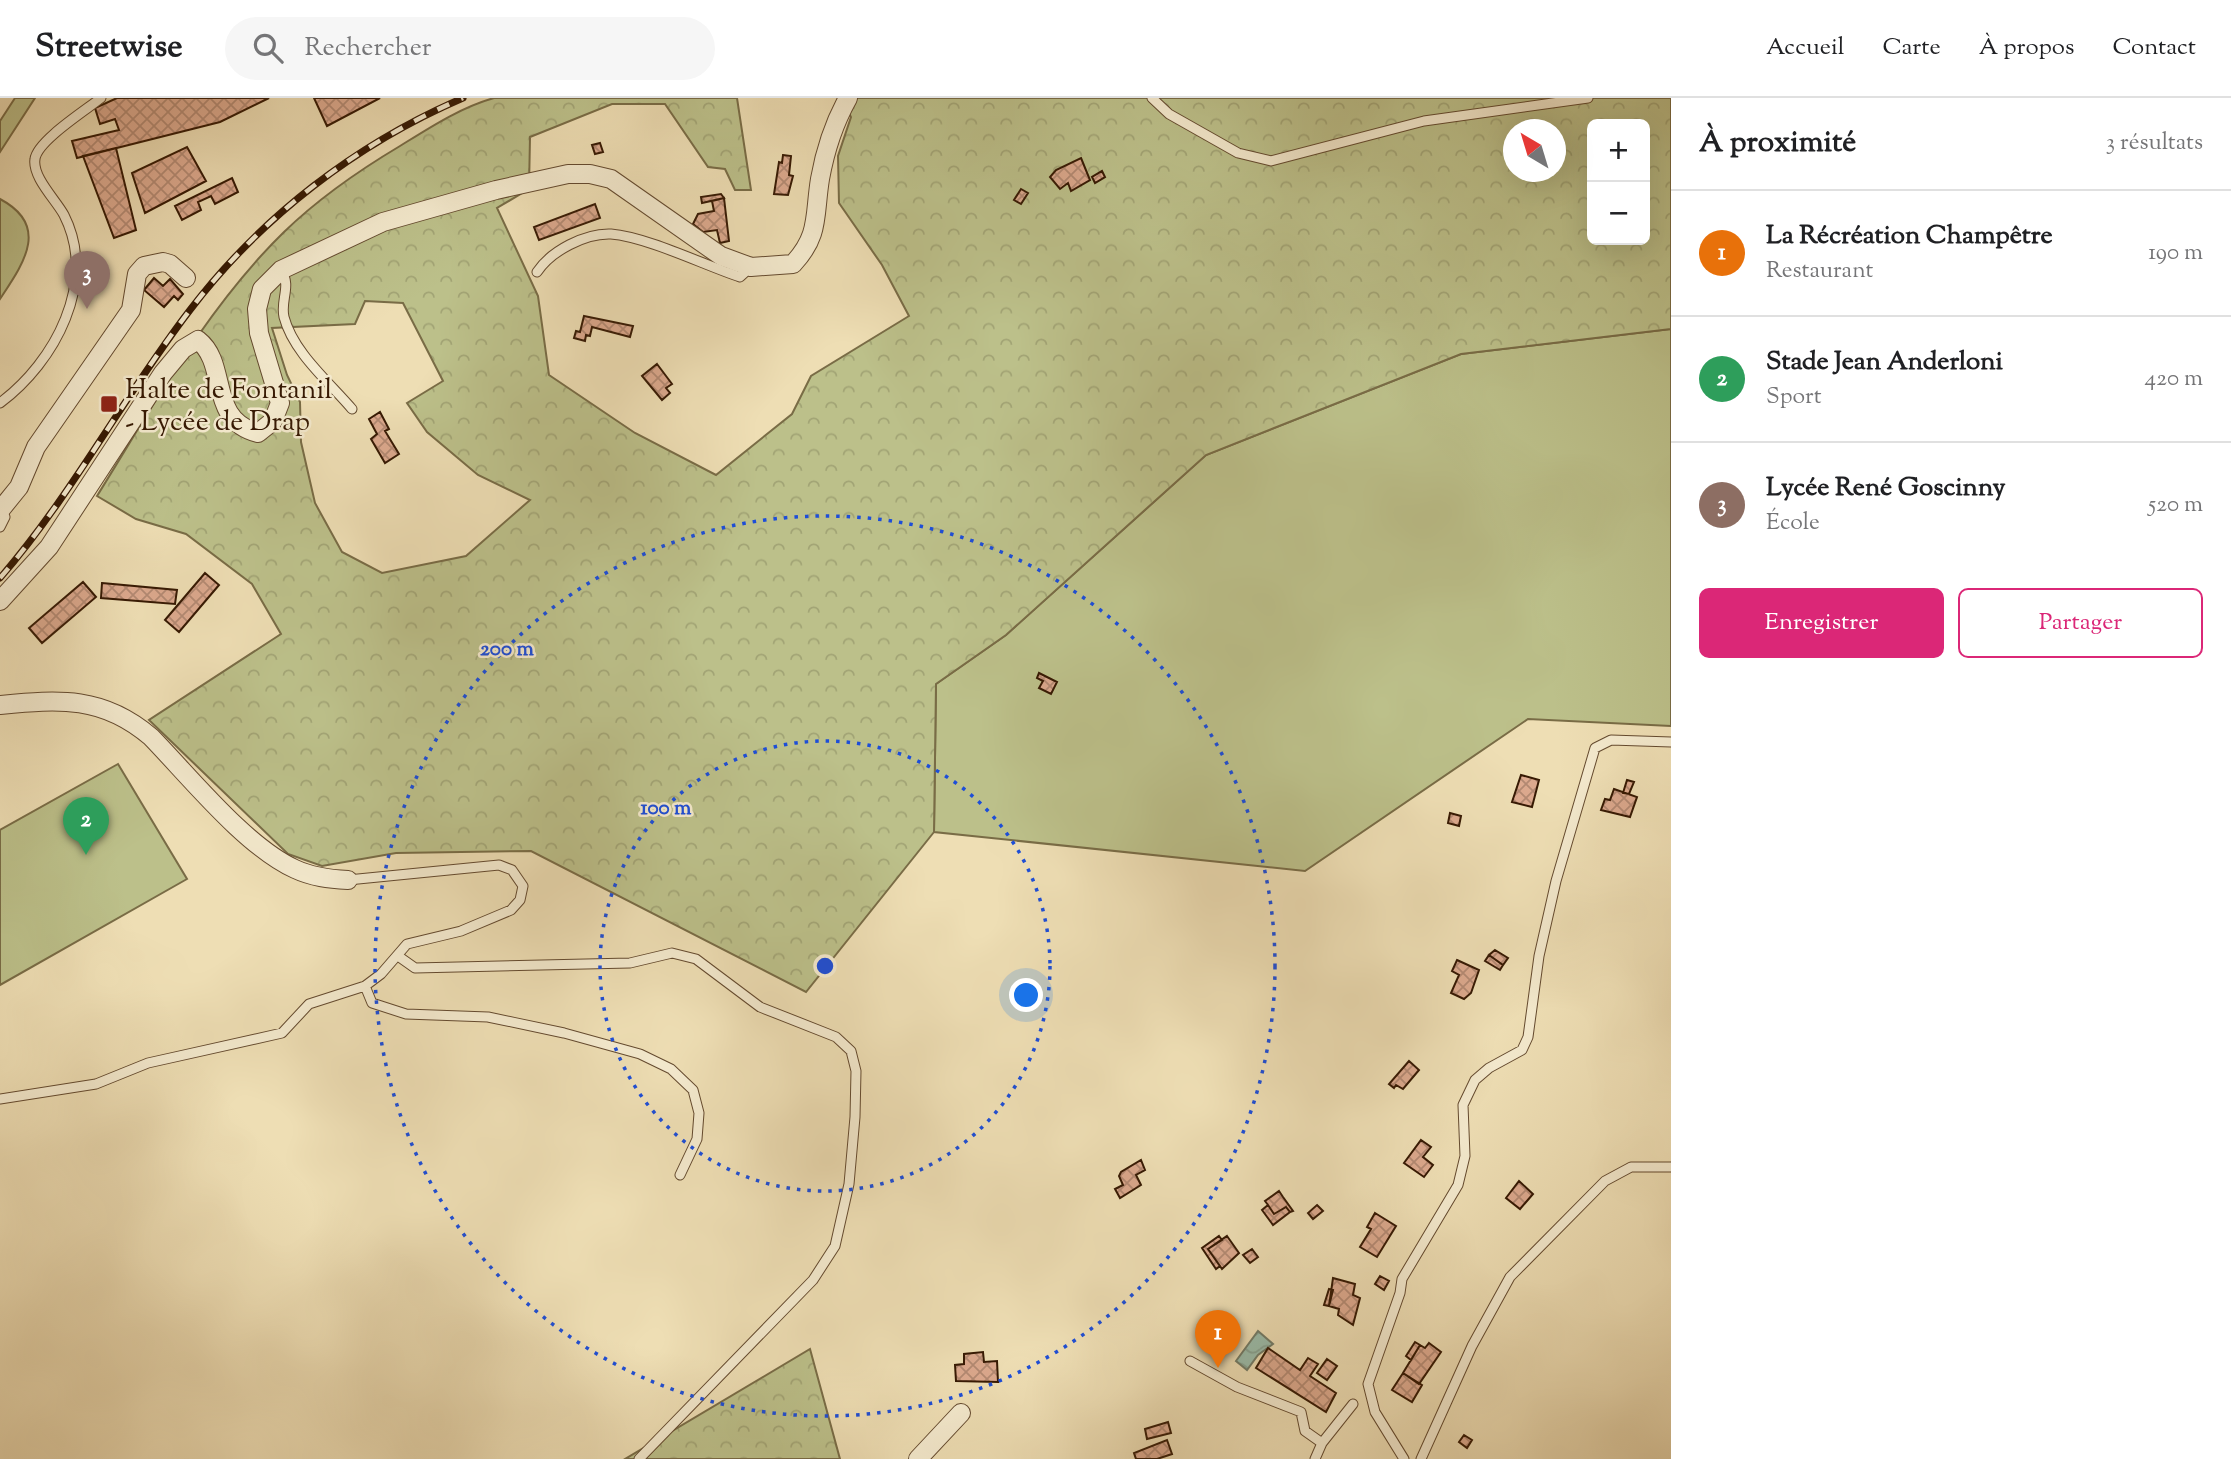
<!DOCTYPE html>
<html lang="fr">
<head>
<meta charset="utf-8">
<style>
	:root { --surface:#fff; --page:#f6f6f6; --text:#202124; --muted:#757577; --line:#e0e0e0; --accent:#db2777 }
	body { margin:0; font-family:"Sorts Mill Goudy",serif; background:var(--page); color:var(--text) }
	.controls { position:absolute; right:21px; top:21px; display:grid; overflow:hidden; border-radius:10px; box-shadow:0 7px 28px #0002 }
	.controls button { width:63px; height:63px; display:grid; place-items:center; padding:0; border:0; border-bottom:2px solid var(--line); background:var(--surface); color:var(--text); font:35px sans-serif }
	.compass { position:absolute; left:1503px; top:21px; width:63px; height:63px; border-radius:50%; background:var(--surface); box-shadow:0 7px 28px #0002; rotate:322deg }
	.you { position:absolute; left:1027px; top:898px; width:24px; height:24px; margin:-18px; border:5px solid #fff; border-radius:50%; background:#1a73e8; box-shadow:0 0 0 10px #1a73e833 }
	.badge { display:grid; place-items:center; width:46px; height:46px; border-radius:50%; background:var(--accent); color:#fff; font-size:23px; font-weight:700 }
	.pin { position:absolute; translate:-50% -58px; filter:drop-shadow(0 2px 4px #0008) }
	.pin::after { content:''; position:absolute; top:37px; width:24px; height:21px; background:inherit; clip-path:polygon(0 0,100% 0,50% 100%) }
	.list { margin:0; padding:0; list-style:none }
	h2 { display:flex; justify-content:space-between; align-items:center; height:91px; margin:0; padding:0 28px; font-size:30px }
	h2 small { font-size:23px; font-weight:400; color:var(--muted) }
	.list li { display:grid; grid-template-columns:46px 1fr auto; gap:21px; align-items:center; box-sizing:border-box; height:126px; padding:0 28px; border-top:2px solid var(--line) }
	.list b { display:block; font-size:26px; white-space:nowrap }
	.list p { margin:0; font-size:23px; white-space:nowrap; color:var(--muted) }
	.list em { font-size:23px; font-style:normal; color:var(--muted) }
	.actions { display:flex; gap:14px; padding:21px 28px }
	.actions a { flex:1; padding:16px 0; border:2px solid var(--accent); border-radius:10px; text-align:center; font-size:24px; color:var(--accent) }
	.actions .main { background:var(--accent); color:#fff }
	.icon { flex:none; width:38px; height:38px; fill:none; stroke:currentColor; stroke-width:2; stroke-linecap:round; stroke-linejoin:round }
	.map { position:relative; flex:none; width:1671px; height:1361px; overflow:hidden }
	header { display:flex; align-items:center; gap:42px; box-sizing:border-box; height:98px; padding:0 35px; background:var(--surface); border-bottom:2px solid var(--line) }
	header strong { font-size:33px }
	nav { display:flex; gap:38px; margin-inline-start:auto; font-size:24px }
	.search { width:490px; height:63px; background:var(--page); display:flex; align-items:center; gap:18px; box-sizing:border-box; padding:0 24px; border-radius:38px; color:var(--muted); font-size:26px }
	main { display:flex }
	aside { flex:1; background:var(--surface) }
	.map>svg:first-child { display:block }
</style>
</head>
<body>
<header>
<strong>Streetwise</strong>
<div class="search"><svg class="icon" aria-label="search" viewBox="0 0 24 24"><circle cx="10" cy="10" r="6"/><path d="M15 15l6 6"/></svg>Rechercher</div>
<nav><a>Accueil</a><a>Carte</a><a>À propos</a><a>Contact</a></nav>
</header>
<main>
<div class="map">
<svg width="1671" height="1361" viewBox="0 0 1671 1361">
	<defs>
		<pattern id="forest-crowns" width="20" height="18" patternUnits="userSpaceOnUse" patternTransform="scale(1.75)"><rect width="20" height="18" fill="#bcc08a"/><path d="M2 6a3 3 0 1 1 6 0M12 15a3 3 0 1 1 6 0" fill="none" stroke="#a2a475"/></pattern>
		<pattern id="water-waves" width="16" height="10" patternUnits="userSpaceOnUse" patternTransform="scale(1.75)"><rect width="16" height="10" fill="#9abcaa"/><path d="M0 5q4-4 8 0t8 0" fill="none" stroke="#85a191"/></pattern>
		<pattern id="building-cross-hatch" width="8" height="8" patternUnits="userSpaceOnUse" patternTransform="scale(1.75)"><rect width="8" height="8" fill="#dca98e"/><path d="M0 0l8 8M0 8l8-8" fill="none" stroke="#b38972"/></pattern>
	</defs>
	<rect width="100%" height="100%" fill="#eedeb4"/>
	<filter id="stains"><feTurbulence type="fractalNoise" baseFrequency=".00286" numOctaves="4"/><feColorMatrix values="0 0 0 0 .2 0 0 0 0 .09 0 0 0 0 .02 0 0 0 .5 -.17"/></filter>
	<radialGradient id="worn" r=".72"><stop offset=".6" stop-color="#630" stop-opacity="0"/><stop offset="1" stop-color="#630" stop-opacity=".3"/></radialGradient>
	<path fill="#bcc08a" stroke="#796c46" stroke-width="2" d="M15 0H35L0 54V23Z
		M0 101C51 128 23 166 0 201Z
		M1671 231V628L1528 621 1305 773 934 734 936 586 1006 537 1206 357 1461 256Z
		M118 666 187 781 0 887V732Z"/>
	<path fill="url(#forest-crowns)" stroke="#796c46" stroke-width="2" fill-rule="evenodd" d="M494 0H737L751 92H735L725 71 708 69 665 6H612L530 39 529 91 497 110 538 198 549 277 635 335 716 377 792 316 811 278 909 218 882 167 839 105 838 58 851 19 841 0H1671V231L1461 256 1206 357 1006 537 936 586 934 734 806 894 531 753 396 755 322 768 288 756 149 622 281 536 252 486 186 436 136 421 97 398C153 308 207 209 284 134 319 100 358 73 400 48 429 30 461 9 494 0ZM1592 26H1645V142H1592ZM1514 32H1556V74H1514ZM365 203 403 205 443 283 407 305 427 334 478 377 530 402 466 458 382 475 342 454 315 405 301 344 300 304 287 277 272 230 355 226Z
		M810 1251 840 1361H625Z"/>
	<path fill="url(#water-waves)" stroke="#727b67" stroke-width="2" d="M1258 1233 1273 1246 1258 1257 1247 1272 1236 1263Z"/>
	<path fill="url(#building-cross-hatch)" stroke="#361903" stroke-width="2" d="M117 0H269L220 24 77 60 72 43 119 32 115 21 100 26 95 10Z
		M314 0H380L327 28Z
		M600 45 603 54 595 56 592 47Z
		M187 49 206 83 145 115 132 75Z
		M116 50 136 132 114 140 83 58Z
		M783 57 791 58 789 77 793 78 788 97 774 96 779 64 782 65Z
		M1081 60 1090 82 1071 93 1068 85 1060 91 1050 79 1056 72Z
		M1102 73 1105 79 1095 85 1092 79Z
		M232 80 238 94 215 106 211 98 198 104 201 112 182 122 175 108Z
		M1021 91 1028 95 1021 106 1014 102Z
		M721 96 724 100 702 105 701 99Z
		M724 100 729 143 720 145 717 132 703 134 693 126 698 116 714 113 712 103Z
		M595 106 600 120 539 142 534 129Z
		M154 180 163 188 170 181 183 196 178 202 174 198 164 209 144 192Z
		M584 218 633 228 630 239 592 229 590 238 586 237 585 243 574 240 576 233 580 234Z
		M657 266 672 286 666 290 670 295 662 302 642 278Z
		M380 314 389 331 385 333 399 356 385 365 371 341 377 336 369 321Z
		M205 475 219 487 179 534 165 522Z
		M83 484 96 499 42 545 29 530Z
		M102 485 177 492 175 506 101 500Z
		M1039 575 1057 584 1051 596 1039 590 1043 583 1037 580Z
		M1521 677 1539 682 1532 709 1512 704Z
		M1627 682 1634 684 1629 696 1623 695Z
		M1614 691 1637 699 1630 719 1601 712 1605 701 1610 702Z
		M1450 715 1461 718 1459 728 1448 725Z
		M1495 852 1508 860 1503 867 1489 857Z
		M1489 857 1503 867 1500 872 1485 863Z
		M1457 862 1479 872 1471 895 1464 901 1451 895 1459 877 1452 873Z
		M1409 963 1419 972 1403 991 1396 987 1394 990 1389 986Z
		M1421 1042 1431 1049 1423 1059 1433 1067 1424 1079 1404 1065Z
		M1141 1062 1145 1072 1136 1077 1141 1087 1120 1100 1115 1091 1123 1087 1119 1078 1121 1074Z
		M1519 1083 1533 1096 1520 1111 1506 1100Z
		M1279 1093 1283 1099 1293 1113 1290 1114 1286 1109 1274 1116 1268 1107 1265 1103Z
		M1268 1107 1274 1116 1286 1109 1290 1114 1273 1127 1262 1112Z
		M1317 1107 1323 1113 1313 1121 1308 1115Z
		M1375 1115 1396 1128 1377 1159 1360 1149 1371 1131 1367 1129Z
		M1219 1138 1222 1142 1208 1151 1220 1168 1216 1171 1202 1150Z
		M1227 1138 1239 1155 1222 1171 1208 1151Z
		M1252 1151 1258 1159 1250 1165 1243 1157Z
		M1380 1178 1389 1183 1384 1192 1375 1186Z
		M1333 1180 1355 1186 1353 1197 1360 1200 1353 1227 1338 1217 1339 1211 1329 1208Z
		M1329 1191 1333 1192 1329 1208 1324 1207Z
		M1415 1244 1420 1247 1411 1262 1406 1258Z
		M1429 1245 1441 1254 1419 1286 1403 1275 1420 1247 1425 1250Z
		M1268 1250 1300 1272 1308 1260 1318 1266 1310 1278 1336 1295 1326 1314 1256 1270Z
		M983 1254 984 1264 997 1263 998 1284 956 1283 955 1267 964 1266V1256Z
		M1327 1261 1337 1268 1327 1282 1317 1275Z
		M1403 1275 1422 1287 1412 1304 1392 1292Z
		M1168 1324 1171 1335 1147 1341 1145 1331Z
		M1464 1337 1472 1342 1467 1350 1459 1344Z
		M1167 1342 1172 1356 1157 1361H1136L1134 1355Z"/>
	<g fill="none" stroke-linecap="round" stroke-linejoin="round">
		<g stroke="#644a2f" stroke-width="11">
			<path id="service" d="M1152 0 1169 16 1238 55 1271 63 1424 23 1588 0
				M281 172C292 188 280 202 284 219 293 254 329 284 352 311
				M537 174C551 153 585 135 611 136 647 139 704 167 740 179L751 169
				M0 305C55 264 98 184 64 117 56 102 32 79 35 61 37 43 86 12 101 0
				M0 429 5 419 1 409
				M398 858 415 870 630 865 672 855 696 861 760 909 836 939 851 953 856 973 855 1019 849 1086 835 1148 813 1182 639 1361
				M365 888 372 905 406 916 488 919 564 935 640 956 671 971 693 992 699 1015 697 1041 680 1077
				M0 1001 96 986 148 965 282 935 309 906 365 888 381 876 407 846 461 833 511 812 520 802 523 788 512 772 499 767 348 782
				M1190 1263 1237 1289 1301 1314 1305 1333 1322 1345
				M1315 1361 1322 1345 1353 1306
				M1404 1361 1375 1314 1368 1286 1400 1195 1402 1181 1458 1087 1465 1058 1463 1007 1475 982 1489 970 1522 952 1528 939 1539 858 1556 783 1595 650 1611 642 1671 644
				M1421 1361 1472 1248 1510 1179 1605 1083 1631 1069H1671"/>
		</g>
		<g stroke="#644a2f" stroke-width="20">
			<path id="minor" d="M2 410 19 389 36 349 131 212 137 176 144 168 163 164 170 166 186 180
				M0 503 49 449 163 275 183 251 198 242C229 266 207 322 258 335L273 323 280 305 259 235 257 211 262 191 281 172 383 124 496 92 568 76H590L611 81 721 158 751 169 793 166C820 137 814 118 820 81 825 53 834 25 848 0
				M0 607C60 601 103 598 151 639 189 678 246 749 295 771 312 779 329 781 348 782
				M918 1361 961 1315"/>
		</g>
		<use href="#service" stroke="#f4eace" stroke-width="9"/>
		<use href="#minor" stroke="#f4eace" stroke-width="18"/>
		<g stroke="#361903" stroke-width="7">
			<path id="rail" d="M0 480C72 397 123 299 190 212 261 119 356 46 463 0"/>
		</g>
		<use href="#rail" stroke="#f4eace" stroke-width="4.5" stroke-dasharray="13" stroke-linecap="butt"/>
	</g>
	<g fill="none" stroke="#1d4ed8" stroke-width="3.5" stroke-dasharray="3.5 7">
		<circle cx="825" cy="868" r="225"/>
		<circle cx="825" cy="868" r="450"/>
	</g>
	<rect fill="#8f2418" stroke="#f4eace" stroke-width="2.5" x="100" y="297" width="18" height="18" rx="3.5"/>
	<g text-anchor="middle" stroke-width="5" stroke-linejoin="round" paint-order="stroke">
		<g font-size="28" fill="#361903" stroke="#f4eace" text-anchor="start">
			<text x="125" y="300">Halte de Fontanil<tspan x="125" dy="32">- Lycée de Drap</tspan></text>
		</g>
	</g>
	<circle cx="825" cy="868" r="10" fill="#1d4ed8" stroke="#f4eace" stroke-width="3.5"/>
	<g font-size="21" text-anchor="middle" font-weight="bold" fill="#1d4ed8" stroke="#f4eace" stroke-width="5" stroke-linejoin="round" paint-order="stroke">
		<text x="507" y="557">200 m</text>
		<text x="666" y="716">100 m</text>
	</g>
	<rect width="100%" height="100%" filter="url(#stains)"/>
	<rect width="100%" height="100%" fill="url(#worn)"/>
</svg>
<div class="controls">
<button>+</button>
<button>−</button>
</div>
<svg class="compass" viewBox="-18 -18 36 36"><path d="M0-13l5 13h-10z" fill="#e53935"/><path d="M0 13l5-13h-10z" fill="#757577"/></svg>
<div class="you"></div>
<div class="pin badge" style="left:1218px;top:1270px;background:#e8710a">1</div>
<div class="pin badge" style="left:86px;top:757px;background:#2e9e5b">2</div>
<div class="pin badge" style="left:87px;top:211px;background:#8d6e63">3</div>
</div>
<aside>
<h2>À proximité<small>3 résultats</small></h2>
<ul class="list">
<li><span class="badge" style="background:#e8710a">1</span><div><b>La Récréation Champêtre</b><p>Restaurant</p></div><em>190 m</em></li>
<li><span class="badge" style="background:#2e9e5b">2</span><div><b>Stade Jean Anderloni</b><p>Sport</p></div><em>420 m</em></li>
<li><span class="badge" style="background:#8d6e63">3</span><div><b>Lycée René Goscinny</b><p>École</p></div><em>520 m</em></li>
</ul>
<div class="actions"><a class="main">Enregistrer</a><a>Partager</a></div>
</aside>
</main>
</body>
</html>
